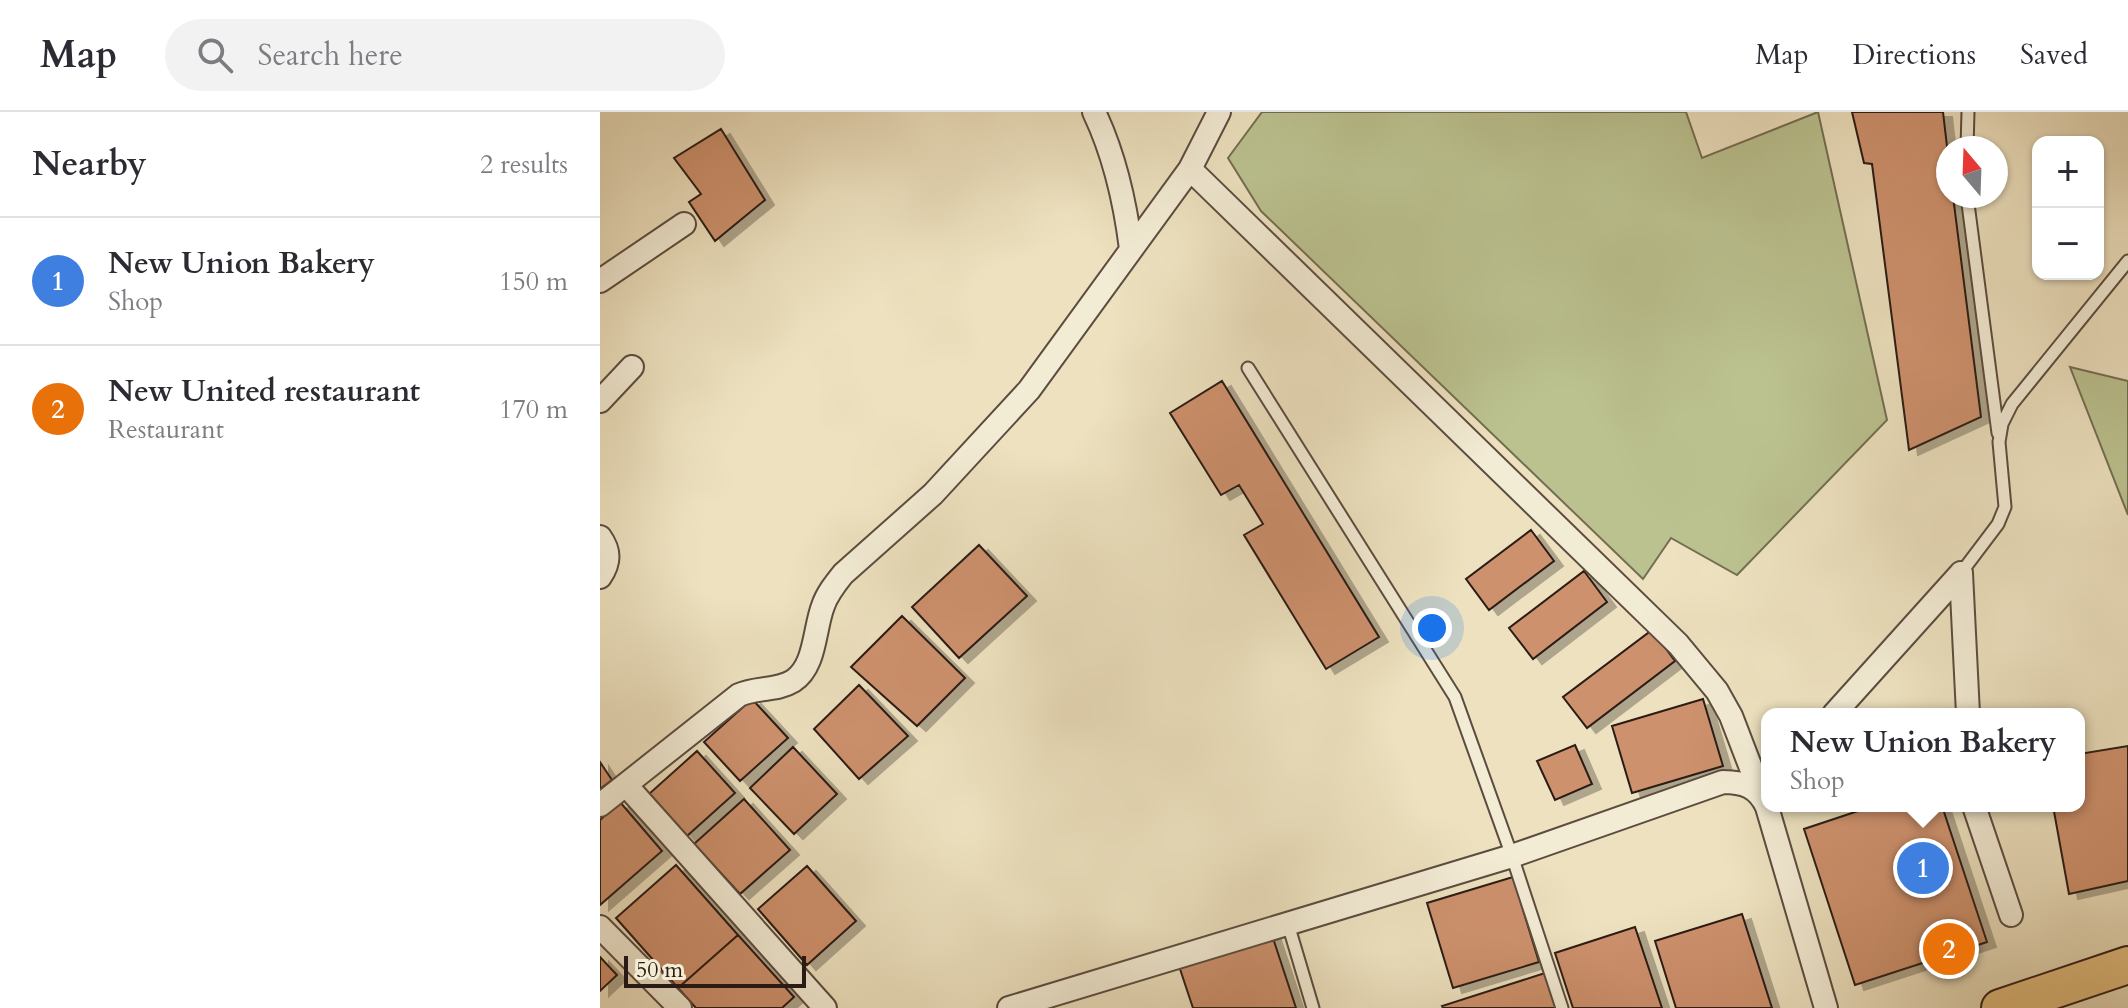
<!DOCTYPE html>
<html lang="en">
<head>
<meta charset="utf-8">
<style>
	:root { --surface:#fff; --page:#f2f2f3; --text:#2b2b33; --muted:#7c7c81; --line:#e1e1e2; --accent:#8f2418 }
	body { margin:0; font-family:Cardo,serif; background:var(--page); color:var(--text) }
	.controls { position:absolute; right:24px; top:24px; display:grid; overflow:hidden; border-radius:16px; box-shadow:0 2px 6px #0004 }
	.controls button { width:72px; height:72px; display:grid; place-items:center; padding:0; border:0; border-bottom:2px solid var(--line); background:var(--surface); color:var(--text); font:40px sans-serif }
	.compass { position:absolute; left:1336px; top:24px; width:72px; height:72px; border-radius:50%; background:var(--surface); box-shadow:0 2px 6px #0004; rotate:341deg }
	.scale { position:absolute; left:24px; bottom:20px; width:182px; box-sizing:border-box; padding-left:8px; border:4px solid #2b1b15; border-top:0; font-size:22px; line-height:28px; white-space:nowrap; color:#2b1b15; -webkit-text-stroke:6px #f3ecd5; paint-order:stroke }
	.you { position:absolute; left:832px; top:516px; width:28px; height:28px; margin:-20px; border:6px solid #fff; border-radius:50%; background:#1a73e8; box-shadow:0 0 0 12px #1a73e833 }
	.badge { display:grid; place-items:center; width:52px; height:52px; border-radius:50%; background:var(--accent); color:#fff; font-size:26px; font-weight:700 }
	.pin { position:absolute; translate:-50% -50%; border:4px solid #fff; box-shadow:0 2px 8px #0006 }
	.popup { position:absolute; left:1161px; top:596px; width:324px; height:104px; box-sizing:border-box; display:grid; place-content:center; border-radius:16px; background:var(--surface); filter:drop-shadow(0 2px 6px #0005); font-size:26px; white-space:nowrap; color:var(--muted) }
	.popup b { font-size:30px; color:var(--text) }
	.popup::after { content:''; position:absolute; left:50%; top:100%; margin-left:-16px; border:16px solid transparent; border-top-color:var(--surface) }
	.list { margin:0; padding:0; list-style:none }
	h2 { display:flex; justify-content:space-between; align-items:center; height:104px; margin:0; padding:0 32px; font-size:34px }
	h2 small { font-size:26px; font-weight:400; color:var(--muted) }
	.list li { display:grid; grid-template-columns:52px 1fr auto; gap:24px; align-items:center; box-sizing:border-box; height:128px; padding:0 32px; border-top:2px solid var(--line) }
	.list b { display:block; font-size:30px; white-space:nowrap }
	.list p { margin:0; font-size:26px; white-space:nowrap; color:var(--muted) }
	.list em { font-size:26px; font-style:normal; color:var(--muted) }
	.icon { flex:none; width:44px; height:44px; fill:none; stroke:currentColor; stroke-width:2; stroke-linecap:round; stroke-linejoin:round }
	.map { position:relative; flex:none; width:1528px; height:896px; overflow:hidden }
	header { display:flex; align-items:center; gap:48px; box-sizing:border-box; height:112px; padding:0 40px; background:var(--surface); border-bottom:2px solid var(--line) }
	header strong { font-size:38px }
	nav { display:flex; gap:44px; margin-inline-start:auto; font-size:28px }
	.search { width:560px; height:72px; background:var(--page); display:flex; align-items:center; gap:20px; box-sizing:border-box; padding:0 28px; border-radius:44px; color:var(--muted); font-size:30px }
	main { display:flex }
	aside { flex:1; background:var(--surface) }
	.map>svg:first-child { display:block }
</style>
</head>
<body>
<header>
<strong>Map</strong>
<div class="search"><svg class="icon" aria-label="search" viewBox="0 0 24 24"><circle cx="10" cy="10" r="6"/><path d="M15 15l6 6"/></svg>Search here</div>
<nav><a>Map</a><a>Directions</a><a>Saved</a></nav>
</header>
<main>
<aside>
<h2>Nearby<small>2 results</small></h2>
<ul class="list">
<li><span class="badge" style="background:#3f7fe0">1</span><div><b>New Union Bakery</b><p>Shop</p></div><em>150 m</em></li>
<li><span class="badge" style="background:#e8710a">2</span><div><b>New United restaurant</b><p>Restaurant</p></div><em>170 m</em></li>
</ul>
</aside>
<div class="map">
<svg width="1528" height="896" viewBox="0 0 1528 896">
	<defs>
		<filter id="shadow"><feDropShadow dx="9" dy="5" stdDeviation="0" flood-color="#0004"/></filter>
	</defs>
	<rect width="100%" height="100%" fill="#ede1bf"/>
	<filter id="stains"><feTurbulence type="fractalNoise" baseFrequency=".0025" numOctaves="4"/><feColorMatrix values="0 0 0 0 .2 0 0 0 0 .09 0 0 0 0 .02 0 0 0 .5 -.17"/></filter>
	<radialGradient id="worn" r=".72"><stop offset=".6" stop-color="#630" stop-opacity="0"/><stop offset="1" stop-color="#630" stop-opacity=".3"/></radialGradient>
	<path fill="#bbc290" stroke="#736e52" stroke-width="2" d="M662 0H1086L1102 46 1218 0 1287 308 1137 463 1071 426 1043 467 661 99 628 46Z
		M1470 255 1528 269V403Z"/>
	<path fill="#cd916d" stroke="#2b1b15" stroke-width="2" filter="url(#shadow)" d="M1252 0H1343L1348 43V84H1353L1381 305 1309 338 1272 52 1264 51Z
		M121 17 165 88 115 129 89 90 101 82 74 46Z
		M622 269 779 525 726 557 644 423 663 412 639 373 621 383 570 301Z
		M931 418 954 449 889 498 866 467Z
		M379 433 427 484 359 546 312 495Z
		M984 459 1007 490 933 547 909 516Z
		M302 504 365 566 317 614 251 555Z
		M1052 518 1075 549 987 616 963 585Z
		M259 573 308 624 259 667 214 617Z
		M152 587 188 626 140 669 104 630Z
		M1103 587 1123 654 1032 681 1012 614Z
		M975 633 992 672 955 688 937 649Z
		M1528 634V769L1469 782 1453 694H1479V642Z
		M193 635 237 682 194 722 150 676Z
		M97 639 135 681 87 724 49 682Z
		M0 650 12 668 0 677Z
		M144 687 190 738 140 782 94 732Z
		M20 690 62 739 0 793V708Z
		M1273 694H1342L1387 830 1255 873 1204 717Z
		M76 753 138 823 78 876 16 806Z
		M207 754 256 809 207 853 158 797Z
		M913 765 939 850 853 876 827 791Z
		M1142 802 1172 896H1076L1055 829Z
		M1035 815 1062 896H973L955 841Z
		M671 820 696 896H593L578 851Z
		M138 823 194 885 182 896H96L78 876Z
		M0 845 17 863 0 879Z
		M945 861 956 896H843L842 894Z"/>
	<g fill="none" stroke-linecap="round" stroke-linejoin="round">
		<g stroke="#5c4c40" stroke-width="15">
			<path id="service" d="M1367 36 1368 0
				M1367 84 1398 321
				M648 256 855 585 912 744 962 896
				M1361 461 1398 412 1405 395 1399 330 1402 312 1412 292 1528 149
				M688 812 713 896"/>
		</g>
		<g stroke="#5c4c40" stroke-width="26">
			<path id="minor" d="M494 0C515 44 525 89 531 137
				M590 57 1078 532 1117 579 1131 604 1161 682
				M0 169 84 112
				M0 289 32 255
				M0 425C10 439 10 450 0 465
				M1361 461 1368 602
				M1234 602 1361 461
				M26 673 225 896
				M0 693 139 583C156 575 177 579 193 569 216 554 214 517 223 494 227 482 235 472 243 462L333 382 429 278 590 57 619 0
				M1374 694 1411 803
				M0 815 80 896
				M409 896 912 744 1123 670C1144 670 1158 675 1167 695L1226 896"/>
		</g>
		<g stroke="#2b1b15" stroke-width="40">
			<path id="trunk" d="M1400 896 1528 853"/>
		</g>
		<use href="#service" stroke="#f3ecd5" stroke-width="11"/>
		<use href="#minor" stroke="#f3ecd5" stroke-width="22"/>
		<use href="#trunk" stroke="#e6c080" stroke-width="36"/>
	</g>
	<rect width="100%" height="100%" filter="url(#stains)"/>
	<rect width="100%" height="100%" fill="url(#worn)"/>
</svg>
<div class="controls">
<button>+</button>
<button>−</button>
</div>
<svg class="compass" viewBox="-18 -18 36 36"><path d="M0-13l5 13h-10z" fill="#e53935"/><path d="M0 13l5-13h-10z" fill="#7c7c81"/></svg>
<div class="scale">50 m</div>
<div class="you"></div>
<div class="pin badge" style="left:1323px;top:756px;background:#3f7fe0">1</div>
<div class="popup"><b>New Union Bakery</b>Shop</div>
<div class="pin badge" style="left:1349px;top:837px;background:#e8710a">2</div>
</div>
</main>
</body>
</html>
